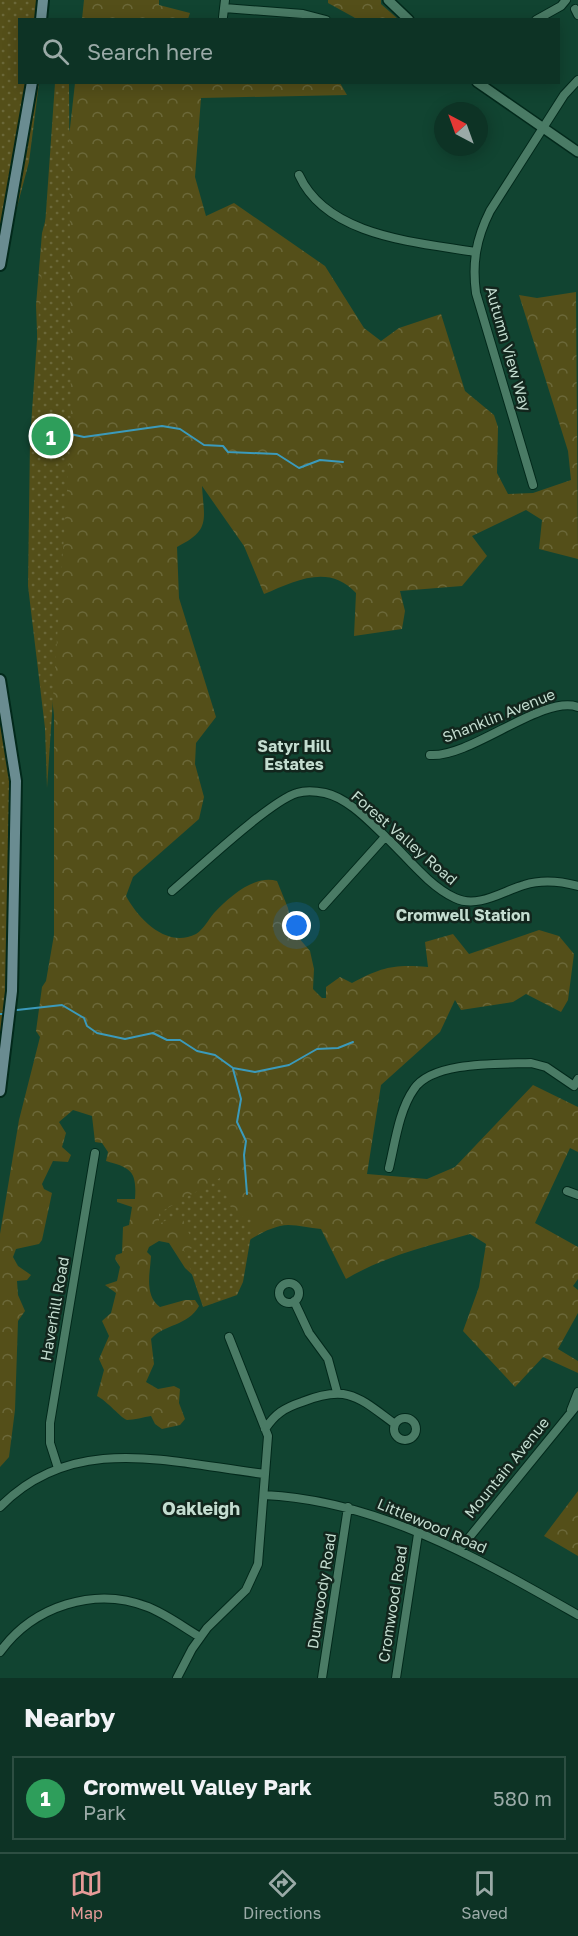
<!DOCTYPE html>
<html lang="en">
<head>
<meta charset="utf-8">
<style>
	:root { --surface:#0d3325; --page:#163b2d; --text:#f1f3f6; --muted:#9aaaa7; --line:#2d4e42; --accent:#e69b98 }
	body { margin:0; font-family:"Golos Text",sans-serif; background:var(--page); color:var(--text) }
	.compass { position:absolute; left:434px; top:102px; width:54px; height:54px; border-radius:50%; background:var(--surface); box-shadow:0 3px 15px #0003; rotate:319deg }
	.you { position:absolute; left:297px; top:926px; width:21px; height:21px; margin:-15px; border:4px solid #fff; border-radius:50%; background:#1a73e8; box-shadow:0 0 0 9px #1a73e833 }
	.badge { display:grid; place-items:center; width:39px; height:39px; border-radius:50%; background:var(--accent); color:#fff; font-size:20px; font-weight:700 }
	.pin { position:absolute; translate:-50% -50%; border:3px solid #fff; box-shadow:0 2px 6px #0006 }
	.list { margin:0; padding:0; list-style:none }
	h2 { display:flex; justify-content:space-between; align-items:center; height:78px; margin:0; padding:0 24px; font-size:26px }
	h2 small { font-size:20px; font-weight:400; color:var(--muted) }
	.list li { display:grid; grid-template-columns:39px 1fr auto; gap:18px; align-items:center; box-sizing:border-box; height:84px; margin:0 12px 12px; padding:0 12px; border:2px solid var(--line); border-radius:0px }
	.list b { display:block; font-size:22px; white-space:nowrap }
	.list p { margin:0; font-size:20px; white-space:nowrap; color:var(--muted) }
	.list em { font-size:20px; font-style:normal; color:var(--muted) }
	.icon { flex:none; width:33px; height:33px; fill:none; stroke:currentColor; stroke-width:2; stroke-linecap:round; stroke-linejoin:round }
	.map { position:relative; flex:none; width:578px; height:1678px; overflow:hidden }
	.search { position:absolute; background:var(--surface); box-shadow:0 3px 15px #0003; left:18px; right:18px; top:18px; height:66px; display:flex; align-items:center; gap:15px; box-sizing:border-box; padding:0 21px; border-radius:0px; color:var(--muted); font-size:22px }
	.sheet { height:174px; background:var(--surface) }
	nav { display:flex; justify-content:space-around; align-items:center; box-sizing:border-box; height:84px; border-top:2px solid var(--line); background:var(--surface); font-size:16px; color:var(--muted) }
	nav a { display:grid; justify-items:center; gap:3px }
	nav .on { color:var(--accent) }
	.map>svg:first-child { display:block }
</style>
</head>
<body>
<div class="map">
<svg width="578" height="1678" viewBox="0 0 578 1678">
	<defs>
		<pattern id="forest-crowns" width="20" height="18" patternUnits="userSpaceOnUse" patternTransform="scale(1.5)"><rect width="20" height="18" fill="#544f19"/><path d="M2 6a3 3 0 1 1 6 0M12 15a3 3 0 1 1 6 0" fill="none" stroke="#6b6839"/></pattern>
		<pattern id="park-dots" width="8" height="8" patternUnits="userSpaceOnUse" patternTransform="scale(1.5)"><rect width="8" height="8" fill="#544f19"/><path d="M2 2h.1M6 6h.1" fill="none" stroke="#6b6839" stroke-width="1.8" stroke-linecap="round"/></pattern>
	</defs>
	<rect width="100%" height="100%" fill="#114431"/>
	<path fill="url(#forest-crowns)" d="M84 0H159V5L190 13 188 19H82Z
		M328 0H381V4L398 19H357L328 3Z
		M75 83H340L347 95 201 98 195 177 206 216 234 203 325 266 364 328 381 341 399 328 441 314 465 391 494 415 498 427 497 473 508 494 533 493 571 480 568 451 519 295 537 298 576 292 578 559 539 549 542 520 526 510 472 536 487 556 462 586 400 591 405 611 402 629 354 636 356 593C329 563 295 581 264 594L244 546 202 486C204 520 211 530 177 547L179 598 216 717 196 743 195 764 204 797 199 819 133 877 126 896C138 918 166 949 196 934 204 929 208 920 214 913 229 897 255 874 277 881L288 908 292 930 310 951 314 969 313 989 322 998H326V987L340 977 352 983C382 967 394 964 428 967L425 942 453 934 469 954 539 930 559 936 574 954 568 1000 561 1012 526 994 513 1002 461 1010 455 1000 440 1032 381 1085 367 1174 427 1179 455 1167 533 1085 578 1107V1152L570 1148 535 1223 578 1247V1279L573 1286 578 1290V1313L558 1349 578 1361V1373L543 1357 515 1387 463 1331 479 1287 486 1244 470 1234C427 1246 385 1256 346 1279L321 1229C310 1228 299 1225 288 1225 259 1226 220 1262 197 1279L185 1268 169 1243 159 1241 149 1247 147 1252 151 1256C150 1274 144 1295 160 1307L185 1300H195L199 1306C188 1326 164 1324 151 1339L154 1364 146 1382 158 1389 174 1386 180 1389 179 1403 185 1419 180 1425 162 1429 155 1424 151 1416C144 1417 134 1420 127 1420 122 1419 106 1400 97 1396L104 1370 99 1359 109 1336 102 1321 111 1313 116 1293 105 1285 117 1281 120 1267 115 1259 116 1255 122 1253 123 1227 129 1225 132 1207 117 1202V1199H135C137 1171 131 1168 106 1161L108 1152 102 1143 95 1142 92 1116 73 1110 59 1122 66 1133 62 1147 71 1155 68 1162 53 1161 42 1184 44 1189 52 1193 42 1240 39 1244 16 1249 13 1257 18 1266 31 1275 27 1280 17 1281 18 1295 25 1311 18 1321 15 1410 9 1457 0 1467V1234L19 1120 40 1037 36 1031 42 987 46 981 54 935V715L34 544 40 412 36 305 42 233 70 128Z
		M578 1491V1556L544 1536Z"/>
	<path fill="url(#park-dots)" d="M0 0H47L46 19 20 20V82L39 83 29 162 0 271Z
		M55 83H69L71 431 47 788 45 728 28 586 30 440Z
		M0 701 12 772 8 1003 0 1062Z
		M220 1178 234 1216 254 1218 243 1282 237 1295 203 1307 184 1251 195 1247 180 1213 159 1224V1213Z"/>
	<g fill="none" stroke-linecap="round" stroke-linejoin="round">
		<path stroke="#3b9abb" stroke-width="2" d="M32 433 61 432 84 437 162 426 180 429 204 445 223 446 228 452 277 454 299 468 320 460 343 462
			M17 1010 62 1005 84 1018 87 1026 97 1033 125 1039 153 1033 167 1040H180L197 1051 215 1055 233 1068 255 1072 289 1065 317 1049 338 1048 353 1042
			M0 1014H3
			M233 1069 241 1099 237 1122 246 1141 244 1155 247 1194"/>
		<g stroke="#02291b" stroke-width="10">
			<path id="minor" d="M224 8 303 14 326 20
				M575 9 578 15
				M223 17 225 0
				M536 20 561 6 566 0
				M299 175C327 237 417 242 475 252
				M533 485 476 293C472 263 476 239 490 211L564 95 578 80
				M430 755C471 758 543 694 578 707
				M172 891C198 869 270 801 297 793 306 790 316 791 325 793 348 798 370 822 387 838 407 857 429 886 455 898 478 909 503 891 524 885 543 879 560 881 578 886
				M323 906 385 837
				M389 1168C395 1143 399 1110 414 1089 432 1061 500 1064 531 1063L546 1067 574 1086 578 1079
				M567 1191 578 1195
				M279 1293a10 10 0 1 1 20 0a10 10 0 1 1-20 0Z
				M294 1301 309 1333 328 1359 337 1392
				M571 1410 578 1392
				M394 1429a11 11 0 1 1 22 0a11 11 0 1 1-22 0Z
				M265 1429C275 1414 284 1408 302 1402 348 1384 358 1397 395 1424
				M58 1468 50 1443V1423L95 1153
				M264 1495C378 1500 481 1560 578 1615
				M0 1507C74 1431 172 1463 265 1474
				M459 1550 578 1404
				M0 1652C33 1606 95 1586 148 1607 166 1614 183 1627 200 1637
				M177 1678 192 1649 207 1628 246 1590 258 1564 268 1436 229 1337
				M322 1678 348 1507
				M396 1678 418 1534"/>
		</g>
		<g stroke="#02291b" stroke-width="12">
			<path id="tertiary" d="M388 0 409 20
				M477 82 578 152"/>
		</g>
		<g stroke="#02291b" stroke-width="14">
			<path id="secondary" d="M41 20 43 0
				M0 265 32 82
				M0 680 16 781 12 991 0 1091"/>
		</g>
		<use href="#minor" stroke="#4a7b65" stroke-width="8"/>
		<use href="#tertiary" stroke="#4a7b65" stroke-width="9"/>
		<use href="#secondary" stroke="#6a8c91" stroke-width="10"/>
	</g>
	<g text-anchor="middle" stroke-width="5" stroke-linejoin="round" paint-order="stroke">
		<g font-size="15" fill="#c4ddd0" stroke="#12261d">
			<text transform="translate(508 349) rotate(74)" y="5">Autumn View Way</text>
			<text transform="translate(499 716) rotate(-22)" y="5">Shanklin Avenue</text>
			<text transform="translate(404 838) rotate(41)" y="5">Forest Valley Road</text>
			<text transform="translate(55 1309) rotate(-80)" y="5">Haverhill Road</text>
			<text transform="translate(507 1468) rotate(-51)" y="5">Mountain Avenue</text>
			<text transform="translate(432 1526) rotate(23)" y="5">Littlewood Road</text>
			<text transform="translate(322 1591) rotate(-81)" y="5">Dunwoody Road</text>
			<text transform="translate(393 1604) rotate(-81)" y="5">Cromwood Road</text>
		</g>
		<g font-size="16" font-weight="bold" fill="#c4ddd0" stroke="#12261d">
			<text x="294" y="752">Satyr Hill<tspan x="294" dy="18">Estates</tspan></text>
			<text x="463" y="921">Cromwell Station</text>
		</g>
		<g font-size="18" font-weight="bold" fill="#c4ddd0" stroke="#12261d">
			<text x="201" y="1515">Oakleigh</text>
		</g>
	</g>
</svg>
<svg class="compass" viewBox="-18 -18 36 36"><path d="M0-13l5 13h-10z" fill="#e53935"/><path d="M0 13l5-13h-10z" fill="#9aaaa7"/></svg>
<div class="you"></div>
<div class="pin badge" style="left:51px;top:436px;background:#2e9e5b">1</div>
<div class="search"><svg class="icon" aria-label="search" viewBox="0 0 24 24"><circle cx="10" cy="10" r="6"/><path d="M15 15l6 6"/></svg>Search here</div>
</div>
<section class="sheet">
<h2>Nearby<small></small></h2>
<ul class="list">
<li><span class="badge" style="background:#2e9e5b">1</span><div><b>Cromwell Valley Park</b><p>Park</p></div><em>580 m</em></li>
</ul>
</section>
<nav>
<a class="on"><svg class="icon" aria-label="map" viewBox="0 0 24 24"><path d="M3 6l6-2 6 2 6-2v14l-6 2-6-2-6 2zM9 4v14M15 6v14"/></svg>Map</a>
<a><svg class="icon" aria-label="directions" viewBox="0 0 24 24"><path d="M12 3l9 9-9 9-9-9zM9 14v-3h6M13 9l2 2-2 2"/></svg>Directions</a>
<a><svg class="icon" aria-label="saved" viewBox="0 0 24 24"><path d="M7 4h10v16l-5-4-5 4z"/></svg>Saved</a>
</nav>
</body>
</html>
